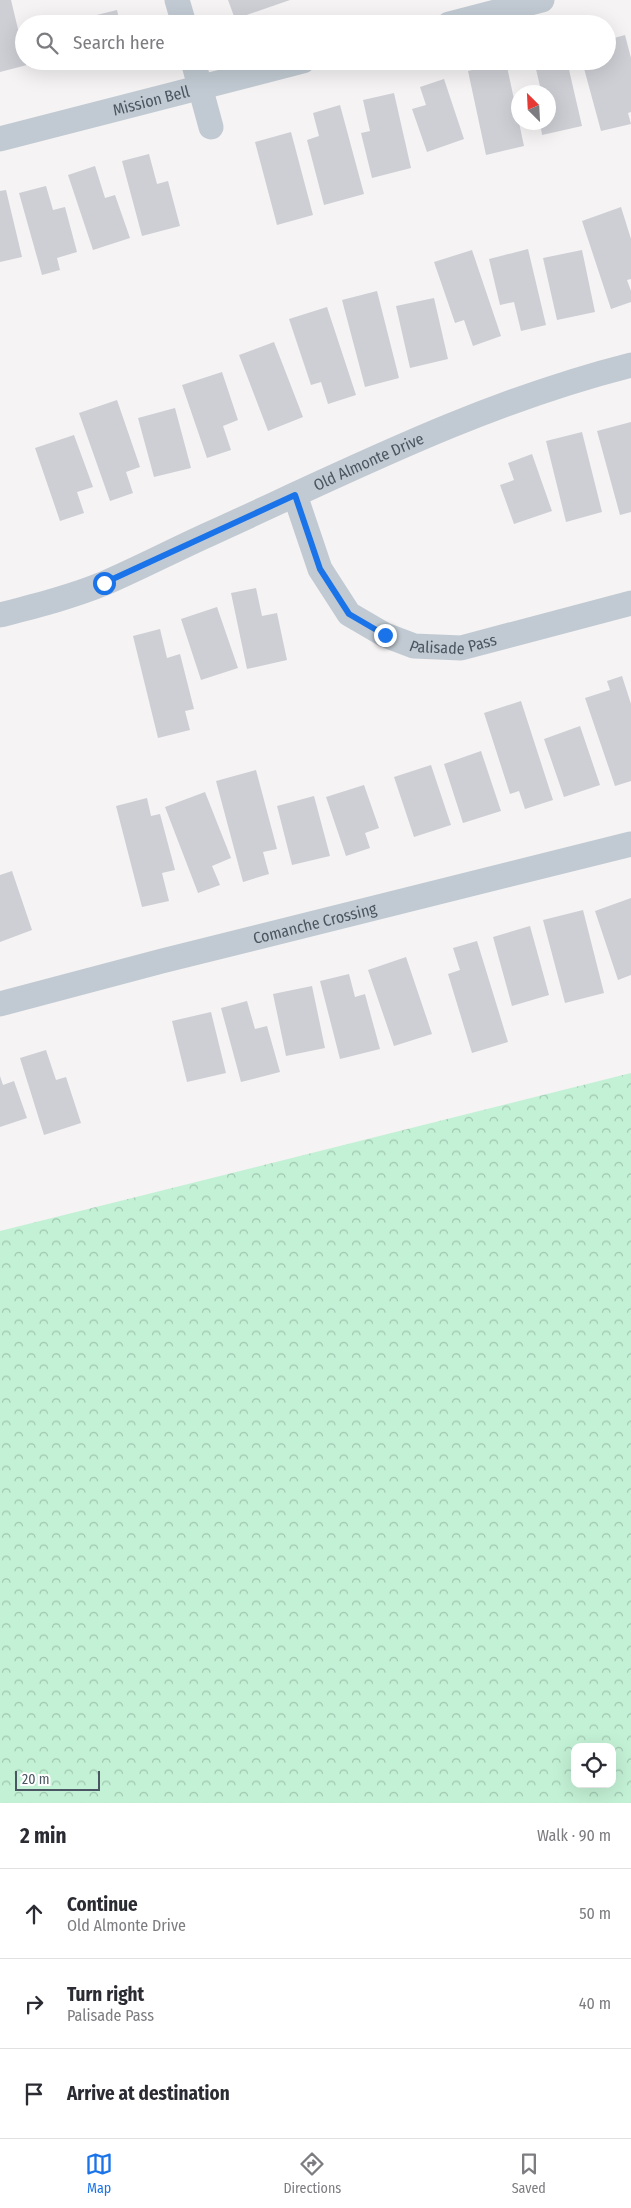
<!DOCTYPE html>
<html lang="en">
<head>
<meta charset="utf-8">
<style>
	:root { --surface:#fff; --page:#f2f2f3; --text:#2b2b33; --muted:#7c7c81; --line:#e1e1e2; --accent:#1a73e8 }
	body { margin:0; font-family:"Fira Sans Condensed",sans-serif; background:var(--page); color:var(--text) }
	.controls { position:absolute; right:15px; bottom:15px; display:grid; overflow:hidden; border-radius:10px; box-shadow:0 5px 20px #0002 }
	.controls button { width:45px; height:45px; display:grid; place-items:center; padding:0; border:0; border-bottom:1px solid var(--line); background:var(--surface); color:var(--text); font:25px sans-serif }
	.compass { position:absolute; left:511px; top:85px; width:45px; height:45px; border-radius:50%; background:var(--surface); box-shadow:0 5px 20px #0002; rotate:336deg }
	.scale { position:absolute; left:15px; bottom:12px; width:85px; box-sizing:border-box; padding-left:5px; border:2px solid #4a5661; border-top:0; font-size:14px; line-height:18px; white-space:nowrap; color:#4a5661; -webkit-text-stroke:4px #fff; paint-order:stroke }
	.stop { position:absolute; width:15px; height:15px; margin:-11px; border:4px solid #1a73e8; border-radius:50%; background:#fff }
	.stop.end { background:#1a73e8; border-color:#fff; box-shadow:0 1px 5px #0008 }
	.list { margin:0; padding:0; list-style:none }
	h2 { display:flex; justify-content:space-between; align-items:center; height:65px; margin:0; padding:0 20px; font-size:21px }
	h2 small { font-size:16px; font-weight:400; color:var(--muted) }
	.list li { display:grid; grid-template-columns:32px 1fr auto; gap:15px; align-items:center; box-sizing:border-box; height:90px; padding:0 20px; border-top:1px solid var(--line) }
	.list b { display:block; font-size:19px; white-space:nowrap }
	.list p { margin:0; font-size:16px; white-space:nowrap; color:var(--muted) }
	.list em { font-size:16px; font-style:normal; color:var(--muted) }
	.icon { flex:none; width:28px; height:28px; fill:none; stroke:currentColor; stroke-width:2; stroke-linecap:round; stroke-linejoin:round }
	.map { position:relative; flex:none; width:631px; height:1803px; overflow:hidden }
	.search { position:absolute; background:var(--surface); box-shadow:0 5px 20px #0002; left:15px; right:15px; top:15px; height:55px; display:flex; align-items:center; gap:12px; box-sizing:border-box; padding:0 18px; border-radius:28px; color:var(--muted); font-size:19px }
	.sheet { height:335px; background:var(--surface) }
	nav { display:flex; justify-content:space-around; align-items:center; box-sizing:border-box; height:70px; border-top:1px solid var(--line); background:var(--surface); font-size:14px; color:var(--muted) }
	nav a { display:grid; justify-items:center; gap:2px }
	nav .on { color:var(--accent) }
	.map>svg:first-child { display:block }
</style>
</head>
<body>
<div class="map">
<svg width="631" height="1803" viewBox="0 0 631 1803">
	<defs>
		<pattern id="forest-crowns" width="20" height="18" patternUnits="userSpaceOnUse" patternTransform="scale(1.25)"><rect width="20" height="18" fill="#c3f1d5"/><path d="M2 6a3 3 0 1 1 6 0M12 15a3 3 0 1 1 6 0" fill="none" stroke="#a0c6b0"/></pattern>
	</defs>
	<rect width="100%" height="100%" fill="#f5f3f3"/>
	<path fill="url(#forest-crowns)" fill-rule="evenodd" d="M631 1073V1803H0V1231ZM575 1747H612V1784H575Z"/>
	<path fill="#cdcfd5" d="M0 0H11L24 54V61L27 65 0 72Z
		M228 0H290L235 19Z
		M117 10 120 24H64V23Z
		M625 35 631 58V112L628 113 631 124 601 131 582 61H607V40Z
		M534 61H567L582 126 542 135 540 122H548V92H533L532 88 540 86Z
		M506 62 524 146 486 155 468 71Z
		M444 79 464 139 427 152 412 109 426 105 420 87Z
		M394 93 411 168 372 178 361 133 370 131 363 100Z
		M340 105 364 194 324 205 307 140 319 136 313 113Z
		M291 132 313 215 277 225 255 142Z
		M149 154 157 184 168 181 180 226 142 236 122 161Z
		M95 166 105 198 115 195 130 238 93 250 68 175Z
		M46 186 53 210 65 207 77 252 57 258 60 270 42 275 19 193Z
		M6 190 22 257 0 262V191Z
		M621 207 631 239V279L627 280 631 291V302L611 309 582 221Z
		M528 249 546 325 521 331 514 302 500 305 489 259Z
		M472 250 501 336 473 346 464 320 455 323 434 262Z
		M582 250 595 312 557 320 543 258Z
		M377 291 399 378 365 387 342 300Z
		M434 298 448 359 410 368 396 306Z
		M327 307 356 395 328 404 321 382 311 385 289 319Z
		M274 342 303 417 268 431 239 355Z
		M222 372 238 420 223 426 231 450 207 458 182 385Z
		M117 400 140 467 126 472 133 493 110 501 79 413Z
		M175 408 191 468 154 477 138 418Z
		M631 422V512L620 515 597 431Z
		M582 432 602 512 566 522 546 441Z
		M74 435 93 487 77 492 84 513 60 521 35 448Z
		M532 454 552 511 514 524 500 485 514 480 508 463Z
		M256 588 262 616 277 613 287 660 247 669 231 593Z
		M217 607 238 668 201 680 181 619Z
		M160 629 167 658 180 654 194 709 185 711 190 730 158 738 133 636Z
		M622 676 631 704V781L615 786 585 698 610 690 607 681Z
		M521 701 553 800 525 809 519 791 510 794 484 713Z
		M580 726 600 785 564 797 544 739Z
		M481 751 501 811 463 823 444 764Z
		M431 765 451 825 414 837 394 777Z
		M256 770 277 849 263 852 269 874 243 882 216 781Z
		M364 785 379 828 365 833 370 848 346 856 326 797Z
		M205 792 231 858 212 866 220 885 198 893 165 807Z
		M314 796 330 856 292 865 277 806Z
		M147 798 151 816 160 814 175 870 162 873 169 901 142 907 116 806Z
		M12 871 32 930 0 942V875Z
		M631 898V975L618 980 595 911Z
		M583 910 604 993 565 1003 543 920Z
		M530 926 549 995 512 1006 493 937Z
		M477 941 508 1042 472 1053 448 974 460 970 453 948Z
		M406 957 432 1034 394 1046 368 970Z
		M349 974 355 997 365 994 380 1049 340 1059 320 981Z
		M312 986 325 1048 286 1056 273 994Z
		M247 1001 255 1029 267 1026 280 1072 241 1082 221 1008Z
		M211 1012 226 1073 187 1082 172 1021Z
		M46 1050 56 1080 66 1077 81 1123 44 1135 20 1058Z
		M0 1076 3 1085 14 1081 27 1118 0 1127Z"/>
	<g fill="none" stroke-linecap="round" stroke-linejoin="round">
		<g stroke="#c1cad2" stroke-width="25">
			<path d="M177 0 184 24"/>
			<path d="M449 24 542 0"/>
			<path d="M193 61 211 127"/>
			<path id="s1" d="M0 139 303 61"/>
			<path id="s2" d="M295 495 320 569 349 614 385 635 414 646 461 648 631 603"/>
			<path id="s3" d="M0 615C35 606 71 597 105 583 142 567 178 548 214 532 352 469 484 402 631 365"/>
			<path id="s4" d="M0 1004 162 961 631 844"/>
		</g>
	</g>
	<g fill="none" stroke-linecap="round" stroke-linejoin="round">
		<path stroke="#1a73e8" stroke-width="6" d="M104 583 295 495 320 569 349 614 385 635"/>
	</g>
	<g text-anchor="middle" stroke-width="5" stroke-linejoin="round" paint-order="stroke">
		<g font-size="16" fill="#4a5661" stroke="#fff">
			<text dy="6" stroke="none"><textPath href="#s1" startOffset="156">Mission Bell</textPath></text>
			<text dy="6" stroke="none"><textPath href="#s3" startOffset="400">Old Almonte Drive</textPath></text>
			<text dy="6" stroke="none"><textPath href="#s2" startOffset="244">Palisade Pass</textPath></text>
			<text dy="6" stroke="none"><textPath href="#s4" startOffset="325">Comanche Crossing</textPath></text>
		</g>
	</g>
</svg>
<div class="controls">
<button><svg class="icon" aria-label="locate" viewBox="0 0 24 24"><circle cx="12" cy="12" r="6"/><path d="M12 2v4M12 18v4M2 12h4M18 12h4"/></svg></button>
</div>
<svg class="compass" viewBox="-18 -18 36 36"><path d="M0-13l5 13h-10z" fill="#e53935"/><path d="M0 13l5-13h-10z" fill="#7c7c81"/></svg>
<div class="scale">20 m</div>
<div class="stop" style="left:104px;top:583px"></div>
<div class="stop end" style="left:385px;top:635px"></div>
<div class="search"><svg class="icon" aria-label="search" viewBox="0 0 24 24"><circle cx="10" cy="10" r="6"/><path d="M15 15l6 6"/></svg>Search here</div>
</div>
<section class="sheet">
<h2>2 min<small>Walk · 90 m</small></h2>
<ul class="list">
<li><svg class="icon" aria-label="ahead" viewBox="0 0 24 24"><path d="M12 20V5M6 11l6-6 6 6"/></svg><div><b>Continue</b><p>Old Almonte Drive</p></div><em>50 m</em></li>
<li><svg class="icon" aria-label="right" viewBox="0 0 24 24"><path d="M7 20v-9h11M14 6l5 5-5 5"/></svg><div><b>Turn right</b><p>Palisade Pass</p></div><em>40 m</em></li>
<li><svg class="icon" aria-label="arrive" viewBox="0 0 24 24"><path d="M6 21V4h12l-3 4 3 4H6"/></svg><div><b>Arrive at destination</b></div></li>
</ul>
</section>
<nav>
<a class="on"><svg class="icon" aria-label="map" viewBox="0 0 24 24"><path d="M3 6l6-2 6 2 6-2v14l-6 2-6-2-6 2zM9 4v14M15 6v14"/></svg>Map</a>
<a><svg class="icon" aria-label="directions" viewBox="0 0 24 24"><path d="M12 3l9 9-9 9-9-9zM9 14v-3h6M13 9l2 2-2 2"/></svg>Directions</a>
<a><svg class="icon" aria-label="saved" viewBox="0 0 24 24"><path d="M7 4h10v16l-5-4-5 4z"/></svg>Saved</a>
</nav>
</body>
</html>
